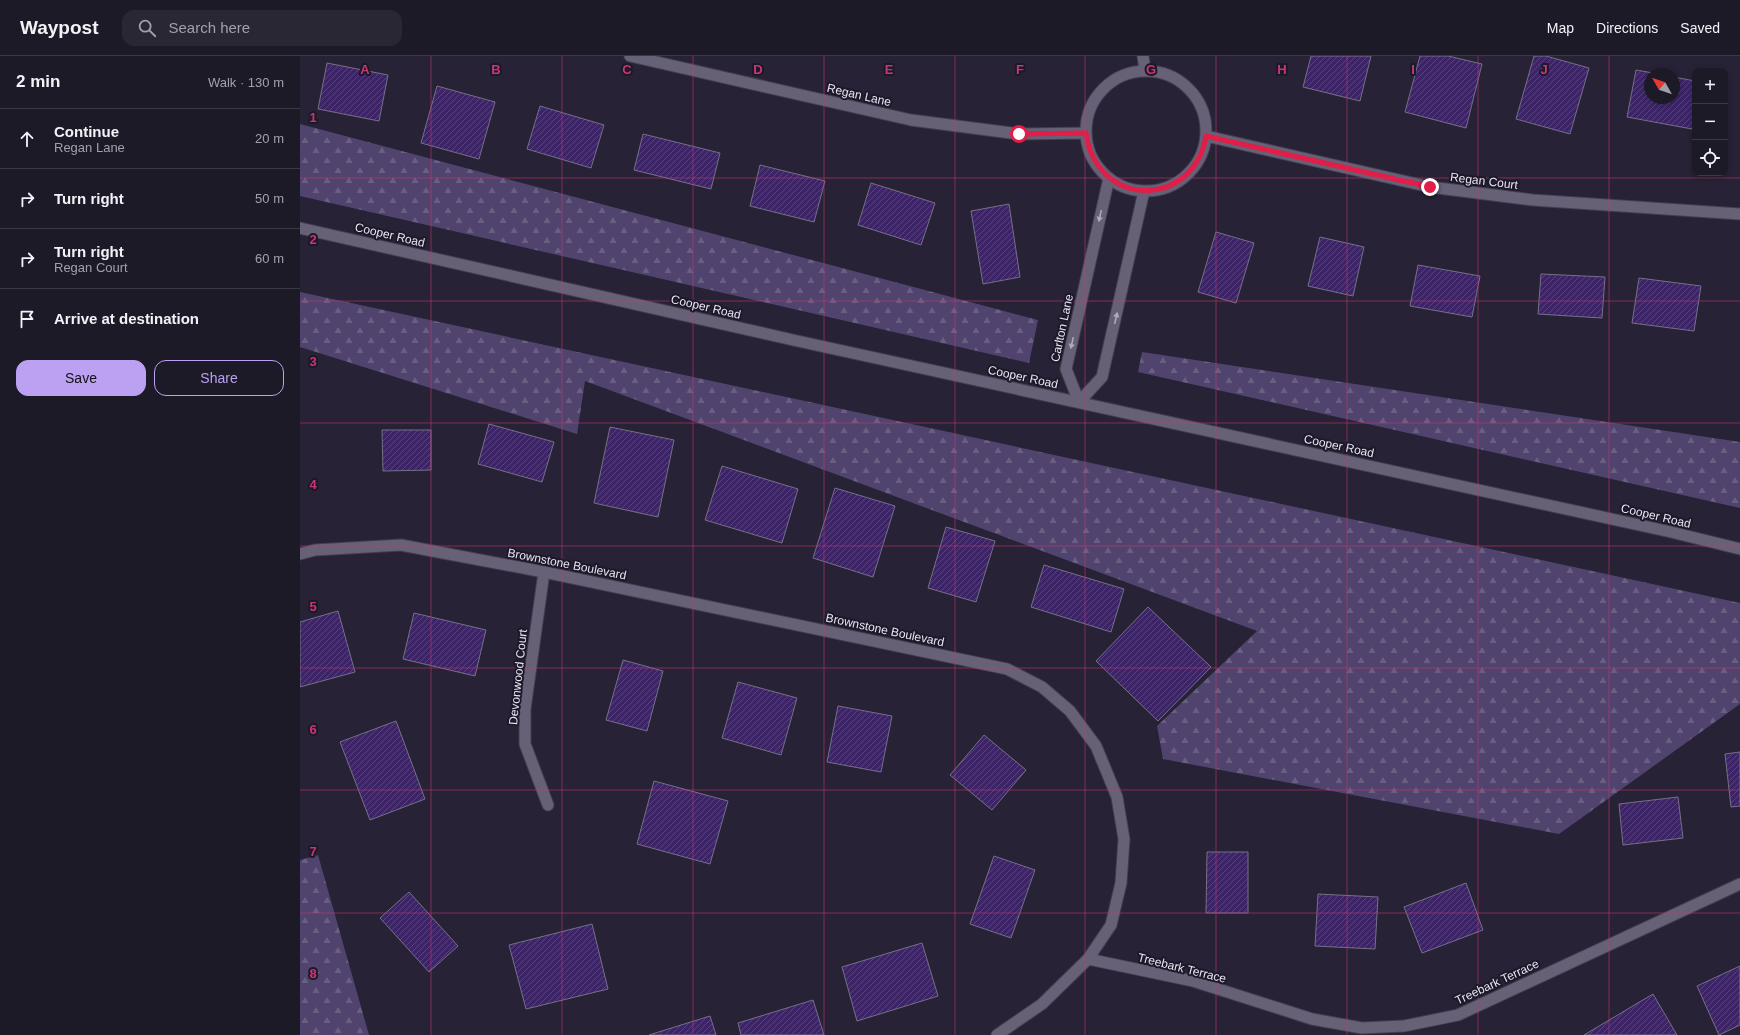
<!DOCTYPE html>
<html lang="en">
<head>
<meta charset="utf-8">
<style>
	:root { --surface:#1d1a28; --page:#2a2734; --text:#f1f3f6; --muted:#a0a1a8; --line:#3b3845; --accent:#bca0f2 }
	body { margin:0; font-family:Arial,sans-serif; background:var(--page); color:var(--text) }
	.controls { position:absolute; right:12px; top:12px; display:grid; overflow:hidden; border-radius:8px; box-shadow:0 2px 6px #0003 }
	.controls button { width:36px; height:36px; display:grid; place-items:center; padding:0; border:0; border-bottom:1px solid var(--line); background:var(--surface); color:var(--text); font:20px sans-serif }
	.compass { position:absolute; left:1344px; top:12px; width:36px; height:36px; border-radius:50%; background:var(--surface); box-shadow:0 2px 6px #0003; rotate:310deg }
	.stop { position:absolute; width:12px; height:12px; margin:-9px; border:3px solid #e11d48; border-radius:50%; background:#fff }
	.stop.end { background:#e11d48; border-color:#fff; box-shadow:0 1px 4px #0008 }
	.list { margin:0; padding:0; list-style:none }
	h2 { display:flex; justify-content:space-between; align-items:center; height:52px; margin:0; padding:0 16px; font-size:17px }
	h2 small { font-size:13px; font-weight:400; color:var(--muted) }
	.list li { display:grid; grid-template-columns:26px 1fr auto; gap:12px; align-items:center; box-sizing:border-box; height:60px; padding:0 16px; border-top:1px solid var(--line) }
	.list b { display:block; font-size:15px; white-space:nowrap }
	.list p { margin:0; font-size:13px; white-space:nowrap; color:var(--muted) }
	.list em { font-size:13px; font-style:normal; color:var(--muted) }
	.actions { display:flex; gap:8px; padding:12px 16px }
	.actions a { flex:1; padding:9px 0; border:1px solid var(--accent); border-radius:12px; text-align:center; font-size:14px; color:var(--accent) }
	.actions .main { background:var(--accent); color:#111 }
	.icon { flex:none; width:22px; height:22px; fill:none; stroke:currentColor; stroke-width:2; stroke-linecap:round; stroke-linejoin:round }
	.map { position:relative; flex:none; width:1440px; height:979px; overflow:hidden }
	header { display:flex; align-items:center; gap:24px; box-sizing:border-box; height:56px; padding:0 20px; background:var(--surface); border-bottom:1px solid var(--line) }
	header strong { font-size:19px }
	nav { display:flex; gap:22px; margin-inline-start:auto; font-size:14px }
	.search { width:280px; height:36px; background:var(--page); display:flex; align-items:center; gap:10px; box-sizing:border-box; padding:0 14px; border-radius:12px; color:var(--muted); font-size:15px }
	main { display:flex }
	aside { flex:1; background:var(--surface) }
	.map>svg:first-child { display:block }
</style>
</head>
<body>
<header>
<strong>Waypost</strong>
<div class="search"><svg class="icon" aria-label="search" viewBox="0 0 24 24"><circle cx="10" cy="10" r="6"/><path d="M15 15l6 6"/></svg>Search here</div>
<nav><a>Map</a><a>Directions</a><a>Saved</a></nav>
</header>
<main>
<aside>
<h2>2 min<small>Walk · 130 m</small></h2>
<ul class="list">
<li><svg class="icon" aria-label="ahead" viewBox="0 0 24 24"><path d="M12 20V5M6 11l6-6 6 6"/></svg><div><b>Continue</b><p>Regan Lane</p></div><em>20 m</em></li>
<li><svg class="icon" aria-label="right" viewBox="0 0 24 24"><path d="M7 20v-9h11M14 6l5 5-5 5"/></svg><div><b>Turn right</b></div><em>50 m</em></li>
<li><svg class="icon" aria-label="right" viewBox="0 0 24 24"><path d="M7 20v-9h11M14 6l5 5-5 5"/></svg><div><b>Turn right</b><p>Regan Court</p></div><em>60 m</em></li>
<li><svg class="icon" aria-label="arrive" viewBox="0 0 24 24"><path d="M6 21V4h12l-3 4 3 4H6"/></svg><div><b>Arrive at destination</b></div></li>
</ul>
<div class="actions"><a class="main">Save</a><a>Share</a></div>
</aside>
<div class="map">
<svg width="1440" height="979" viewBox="0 0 1440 979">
	<defs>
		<pattern id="forest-firs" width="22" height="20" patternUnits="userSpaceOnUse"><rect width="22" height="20" fill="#50446e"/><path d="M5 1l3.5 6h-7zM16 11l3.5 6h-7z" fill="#695f83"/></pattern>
		<pattern id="building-hatch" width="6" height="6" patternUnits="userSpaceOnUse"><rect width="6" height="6" fill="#3c2467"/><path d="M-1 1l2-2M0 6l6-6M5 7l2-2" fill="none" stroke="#58447d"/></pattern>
	</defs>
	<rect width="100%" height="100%" fill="#272235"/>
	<path fill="url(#forest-firs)" d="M0 68 738 264 729 307 0 140Z
		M0 236 1440 547V648L1259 778 863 703 857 670 957 575 285 325 277 378 0 291Z
		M842 296 1440 386V452L838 316Z
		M18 799 69 979H0V804Z"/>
	<path fill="url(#building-hatch)" stroke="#757087" d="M1011 0H1071L1060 45 1003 31Z
		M1120 0H1148L1182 8 1166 72 1105 56Z
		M1234 0H1246L1289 12 1270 78 1216 63Z
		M27 7 88 19 79 65 18 53Z
		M1336 14 1359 18H1350V42H1374V21L1395 25V56L1392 73 1327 61Z
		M137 30 195 46 179 103 121 87Z
		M240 50 304 69 291 112 227 93Z
		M343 78 420 97 411 133 334 114Z
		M460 109 525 125 514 166 450 150Z
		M571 127 635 147 621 189 558 169Z
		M709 148 720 221 683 228 671 155Z
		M916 176 954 187 936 247 898 236Z
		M1020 181 1064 191 1053 240 1008 230Z
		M1118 209 1180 220 1172 261 1110 250Z
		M1241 218 1305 221 1302 262 1238 258Z
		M1339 222 1401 230 1394 275 1332 267Z
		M189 368 254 386 242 426 178 408Z
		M310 371 374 384 358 461 294 447Z
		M82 374H131V414L83 415Z
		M422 410 498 433 482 487 405 464Z
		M535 432 595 450 573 521 513 502Z
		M646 471 695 485 676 546 628 532Z
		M744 509 824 533 811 576 731 551Z
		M848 551 911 611 858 665 796 605Z
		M38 555 55 616 0 631V566Z
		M114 557 186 574 175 620 103 603Z
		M323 604 363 615 347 675 306 664Z
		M438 626 497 642 481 699 422 682Z
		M538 650 592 660 581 716 527 706Z
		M96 665 125 743 70 764 40 686Z
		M684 679 726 714 692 754 650 719Z
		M1440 696V750L1431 751 1425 698Z
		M354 725 428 745 410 808 337 788Z
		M1378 741 1383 782 1323 789 1319 748Z
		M907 796H948V857H906Z
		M694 800 735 814 711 882 670 868Z
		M1166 827 1183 874 1122 897 1104 851Z
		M109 836 158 890 129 916 80 862Z
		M1018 838 1078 841 1075 893 1015 890Z
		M292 868 308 933 226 953 209 889Z
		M622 887 638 940 557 965 542 911Z
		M1440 910V969L1419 979 1397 930Z
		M1353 938 1377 979H1284Z
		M513 944 524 979H441L438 967Z
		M410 960 416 979H349Z"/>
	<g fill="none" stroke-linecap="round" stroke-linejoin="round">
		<g stroke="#443f4f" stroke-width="13">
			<path id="minor" d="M330 0 611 64 719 78 786 77
				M843 0 845 15
				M786 75a60 60 0 1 1 120 0a60 60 0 1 1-120 0Z
				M906 80 1130 131 1233 144 1440 158
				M809 122 766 313 779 346 802 321 844 135
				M0 498 15 494 101 489 244 516 707 613 742 631 770 655 796 690 817 741 824 783 821 827 811 869 788 903 742 948 697 979
				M244 516 225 653V688L248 749
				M788 903 893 925 1012 963 1062 972 1104 970 1158 959 1440 828"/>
		</g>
		<g stroke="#443f4f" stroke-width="13">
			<path id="tertiary" d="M0 172 493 284 1371 476 1440 493"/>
		</g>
		<use href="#minor" stroke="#666177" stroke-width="11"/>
		<use href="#tertiary" stroke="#666177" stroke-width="11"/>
	</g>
	<defs><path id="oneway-solid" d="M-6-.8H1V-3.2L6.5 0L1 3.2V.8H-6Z"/></defs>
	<g fill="#aeaabb">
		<use href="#oneway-solid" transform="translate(800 160) rotate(103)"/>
		<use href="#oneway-solid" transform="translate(816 262) rotate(-77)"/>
		<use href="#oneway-solid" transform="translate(772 287) rotate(103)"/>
	</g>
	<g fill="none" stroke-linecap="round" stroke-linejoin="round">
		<path stroke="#e11d48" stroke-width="5" d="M719 78 786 77C796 152 893 154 906 80L1130 131"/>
	</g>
	<path fill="none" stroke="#c83772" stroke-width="1" stroke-opacity="0.55" d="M131 0V979M262 0V979M393 0V979M524 0V979M655 0V979M785 0V979M916 0V979M1047 0V979M1178 0V979M1309 0V979M0 122H1440M0 245H1440M0 367H1440M0 490H1440M0 612H1440M0 734H1440M0 857H1440"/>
	<g text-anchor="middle" stroke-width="4" stroke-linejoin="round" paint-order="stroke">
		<g font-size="12" fill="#e8e5f2" stroke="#1d182a">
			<text transform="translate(559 39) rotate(13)" y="4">Regan Lane</text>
			<text transform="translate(1184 125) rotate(7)" y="4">Regan Court</text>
			<text transform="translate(90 179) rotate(13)" y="4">Cooper Road</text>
			<text transform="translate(406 251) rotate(13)" y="4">Cooper Road</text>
			<text transform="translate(762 272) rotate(-78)" y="4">Carlton Lane</text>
			<text transform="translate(723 321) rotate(12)" y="4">Cooper Road</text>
			<text transform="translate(1039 390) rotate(12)" y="4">Cooper Road</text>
			<text transform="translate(1356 460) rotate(13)" y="4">Cooper Road</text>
			<text transform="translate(267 508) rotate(11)" y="4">Brownstone Boulevard</text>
			<text transform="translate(585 574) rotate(12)" y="4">Brownstone Boulevard</text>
			<text transform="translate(218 621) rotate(-84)" y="4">Devonwood Court</text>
			<text transform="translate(882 912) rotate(14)" y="4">Treebark Terrace</text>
			<text transform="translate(1197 926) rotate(-25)" y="4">Treebark Terrace</text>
		</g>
	</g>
	<g font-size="13" text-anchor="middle" font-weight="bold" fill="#c83772" stroke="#1d182a" stroke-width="4" stroke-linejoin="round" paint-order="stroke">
		<text x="65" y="18">A</text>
		<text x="196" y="18">B</text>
		<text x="327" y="18">C</text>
		<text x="458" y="18">D</text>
		<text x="589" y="18">E</text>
		<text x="720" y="18">F</text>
		<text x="851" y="18">G</text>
		<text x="982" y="18">H</text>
		<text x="1113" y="18">I</text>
		<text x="1244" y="18">J</text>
		<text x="13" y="66">1</text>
		<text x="13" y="188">2</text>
		<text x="13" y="310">3</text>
		<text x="13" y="433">4</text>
		<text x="13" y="555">5</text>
		<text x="13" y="678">6</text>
		<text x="13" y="800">7</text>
		<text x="13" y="922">8</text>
	</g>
</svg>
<div class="controls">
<button>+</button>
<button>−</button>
<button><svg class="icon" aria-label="locate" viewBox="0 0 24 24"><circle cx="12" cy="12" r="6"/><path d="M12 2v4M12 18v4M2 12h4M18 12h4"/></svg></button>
</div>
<svg class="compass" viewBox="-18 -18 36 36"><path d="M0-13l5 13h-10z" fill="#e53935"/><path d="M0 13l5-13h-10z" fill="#a0a1a8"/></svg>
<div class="stop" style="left:719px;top:78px"></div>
<div class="stop end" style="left:1130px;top:131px"></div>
</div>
</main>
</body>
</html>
